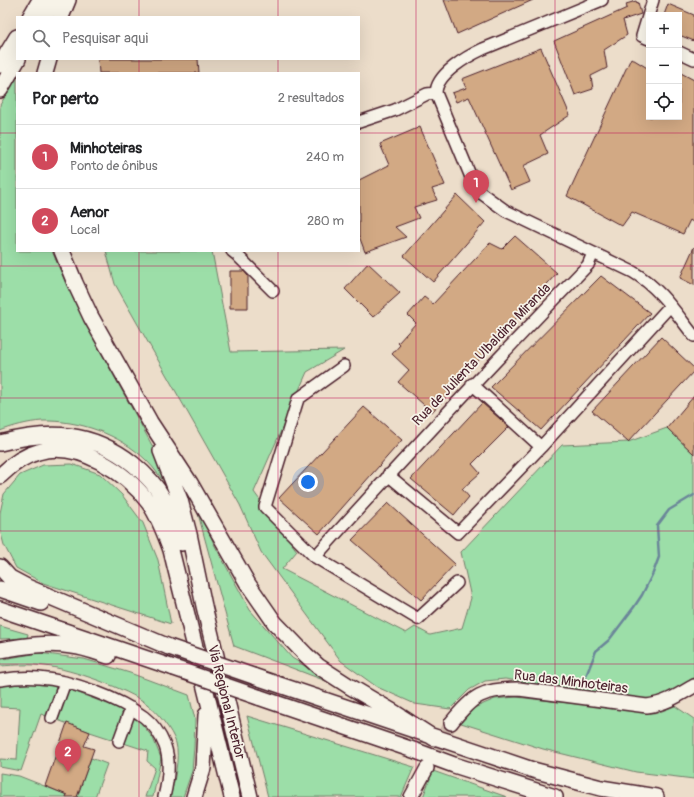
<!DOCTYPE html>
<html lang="pt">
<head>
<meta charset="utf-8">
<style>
	:root { --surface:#fff; --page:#f6f6f6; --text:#202124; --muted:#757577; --line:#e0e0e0; --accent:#d1495b }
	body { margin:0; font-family:Pangolin,sans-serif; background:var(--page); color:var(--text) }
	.controls { position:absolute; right:12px; top:12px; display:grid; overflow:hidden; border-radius:0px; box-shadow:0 4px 16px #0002 }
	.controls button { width:36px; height:36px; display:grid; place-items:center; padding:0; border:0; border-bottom:1px solid var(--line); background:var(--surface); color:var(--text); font:20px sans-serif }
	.you { position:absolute; left:308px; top:482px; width:14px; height:14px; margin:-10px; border:3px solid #fff; border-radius:50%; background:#1a73e8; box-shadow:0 0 0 6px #1a73e833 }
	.badge { display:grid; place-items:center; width:26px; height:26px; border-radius:50%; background:var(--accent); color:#fff; font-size:13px; font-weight:700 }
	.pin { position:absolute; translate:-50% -33px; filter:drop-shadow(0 1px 2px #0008) }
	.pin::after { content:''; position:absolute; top:21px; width:14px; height:12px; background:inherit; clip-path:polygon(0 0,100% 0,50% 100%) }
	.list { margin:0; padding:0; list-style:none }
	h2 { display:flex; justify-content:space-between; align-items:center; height:52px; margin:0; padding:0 16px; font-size:17px }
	h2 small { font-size:13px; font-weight:400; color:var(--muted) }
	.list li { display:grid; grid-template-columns:26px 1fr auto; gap:12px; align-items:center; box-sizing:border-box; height:64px; padding:0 16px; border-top:1px solid var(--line) }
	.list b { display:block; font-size:15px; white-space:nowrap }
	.list p { margin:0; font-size:13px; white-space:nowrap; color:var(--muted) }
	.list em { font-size:13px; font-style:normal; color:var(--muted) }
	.icon { flex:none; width:22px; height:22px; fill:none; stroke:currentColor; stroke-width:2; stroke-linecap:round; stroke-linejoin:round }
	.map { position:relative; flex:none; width:694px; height:797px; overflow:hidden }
	.search { position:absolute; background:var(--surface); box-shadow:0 4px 16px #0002; left:16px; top:16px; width:344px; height:44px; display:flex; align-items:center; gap:10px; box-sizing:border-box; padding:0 14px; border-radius:0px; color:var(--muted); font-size:15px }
	.panel { position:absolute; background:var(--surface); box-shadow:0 4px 16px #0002; left:16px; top:72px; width:344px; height:180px; border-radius:0px }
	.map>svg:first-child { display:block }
</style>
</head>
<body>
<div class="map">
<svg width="694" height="797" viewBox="0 0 694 797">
	<rect width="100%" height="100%" fill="#ecddca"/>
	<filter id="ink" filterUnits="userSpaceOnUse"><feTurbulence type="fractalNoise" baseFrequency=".025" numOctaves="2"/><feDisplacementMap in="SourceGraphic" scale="8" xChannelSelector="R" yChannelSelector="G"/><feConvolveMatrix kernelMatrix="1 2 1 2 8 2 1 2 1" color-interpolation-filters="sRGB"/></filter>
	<g filter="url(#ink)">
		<path fill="#9cdea8" stroke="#737e6a" d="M17 76V251H52C80 320 119 383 154 449L163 470 169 489C162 479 155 469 146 460 119 434 79 420 42 421 28 422 13 426 0 431V105Z
			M106 251H212L231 352 344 350 307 372 254 492 297 551 282 569 406 633 415 627 430 635 462 628 471 598 461 552 562 445 628 442 667 428 694 454V678L667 695 646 700 505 679 485 681 469 690 450 709 415 704 377 687 341 661 261 552 240 505 115 284Z
			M72 464 100 474 122 495 143 523 158 560 171 624 43 583 16 568 4 545 0 530V513L4 494 20 475 43 465Z
			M197 510H200L214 544 250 610 292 658 326 679V681L234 646Z
			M0 626 28 634 27 638 0 639Z
			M39 653 84 659 130 673 189 695 195 719 194 747 192 771 183 797H170C174 783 180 757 176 743 172 730 158 713 147 704 128 689 71 669 45 666 31 664 15 665 0 666V660L3 659Z
			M29 683 52 685 73 691 118 708 137 718 153 738 161 758 153 797H145L155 768 147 761 148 751 90 732 41 714 21 771 0 767V759L17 760 20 708 0 707V686Z
			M516 697 657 713 675 706 694 719V779L636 772 543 749 461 723 474 708 495 699Z
			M247 716 414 767 401 797H268Z
			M91 758 107 764 95 797H77Z
			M433 771 507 797H423Z
			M0 773 19 776 67 795 66 797H0Z"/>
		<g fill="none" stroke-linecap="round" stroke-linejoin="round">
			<path stroke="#6b8699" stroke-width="2.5" d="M582 686 596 651 609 640 634 607 642 595 653 573 659 557 657 526 669 510 694 495"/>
		</g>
		<path fill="#d2a984" stroke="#4a1f2b" d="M444 0H533L457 34Z
			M636 1 637 3 638 2 641 14 623 20 627 35 604 50 607 68 591 76 593 89 575 95 554 41 627 8 626 4Z
			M668 4 694 15V41L679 35V15H664Z
			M541 48 570 115 540 135 548 154 523 166 530 182 511 190 469 97 456 102 452 93 466 88 462 79Z
			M631 58 649 69V117H679V72L694 80V223L690 220 683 234 632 212 622 226 567 196Z
			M98 59H198L199 73H99Z
			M420 127 445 185 432 189 437 200 414 207 419 218 395 227 406 237 365 252 359 236V180L389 165 380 144Z
			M457 195 485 222 433 282 404 256Z
			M515 236 557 273 432 412 398 382 409 370 392 354 400 345 398 343 416 323 408 315 424 297 433 304 490 243 502 249Z
			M694 247V285L680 278Z
			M368 263 400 293 373 317 345 289Z
			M230 271H244L248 276V308H230Z
			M601 276 650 313 541 430 491 387Z
			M661 337 694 368V371L628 442 592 411Z
			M694 396V454L667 428Z
			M482 403 509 427 472 464 480 473 462 489 469 497 454 515 411 479Z
			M364 407 402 440 319 534 279 498Z
			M388 503 455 564 421 600 352 540Z
			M67 723 90 732 84 746 94 749 77 797H66L67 795 45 786Z"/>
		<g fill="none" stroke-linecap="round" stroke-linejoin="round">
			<path stroke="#ccb7aa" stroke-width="13" stroke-dasharray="13 6" stroke-linecap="butt" d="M428 765 451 723"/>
			<g stroke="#4a1f2b" stroke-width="14">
				<path id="minor" d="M602 0 483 49C468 56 436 74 436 93L473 182 481 193 506 211 633 272C660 288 675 312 694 336
					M649 39 642 36 653 0
					M679 52 694 59
					M359 122 395 110 427 94 436 93
					M232 251 237 255 273 291
					M472 384 541 447 670 306
					M388 475 458 533 541 447
					M315 557 265 507 298 399 344 366
					M457 583 418 619 315 557C404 458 495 361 588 265L593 253
					M0 680C13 678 26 677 39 678 70 680 119 698 144 717 153 724 161 736 165 746 171 763 168 781 164 797
					M52 718 65 682
					M119 741 131 708"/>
			</g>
			<g stroke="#4a1f2b" stroke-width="16">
				<path id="major" d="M451 723C473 695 483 689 519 689L647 706C665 704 679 695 694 686
					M411 797 427 768"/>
			</g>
			<g stroke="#4a1f2b" stroke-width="18">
				<path id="highway" d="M30 17 40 0
					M44 17 56 0
					M61 17 68 0
					M0 65 17 37
					M45 73 49 59
					M0 90 18 59
					M62 251 75 283 91 317 150 422 190 483 248 584 275 623 306 655 318 666 349 686 395 713 434 738
					M0 443C50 430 91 431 133 464 144 473 156 485 163 498 171 512 177 528 182 543
					M161 451 180 500 189 534 204 606 250 797
					M0 476C11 465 23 456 38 452 78 440 126 472 149 503 159 517 165 534 171 550L232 797
					M0 567 10 578 27 587 169 647
					M0 589 41 603
					M0 609 174 668
					M0 650C23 646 48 642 72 646 84 647 96 652 108 656
					M253 676 533 770 601 788 656 797
					M258 697 416 751 454 765 555 797
					M194 797 203 768 206 715"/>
			</g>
			<use href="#minor" stroke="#f7f3e8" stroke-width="11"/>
			<use href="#major" stroke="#f7f3e8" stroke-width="13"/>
			<use href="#highway" stroke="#f7f3e8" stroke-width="15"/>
			<g stroke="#4a1f2b" stroke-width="18" stroke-linecap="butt">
				<path id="highway-bridge" d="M169 647 253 676
					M174 668 258 697"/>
			</g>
			<use href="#highway-bridge" stroke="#f7f3e8" stroke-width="15"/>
		</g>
	</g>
	<path fill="none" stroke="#c2185b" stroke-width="1" stroke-opacity="0.55" d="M139 0V17M278 0V17M416 0V797M555 0V797M139 59V73M278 59V73M0 133H17M359 133H694M139 251V797M278 251V797M0 266H694M0 398H694M0 531H694M0 664H694"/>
	<g text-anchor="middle" stroke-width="3.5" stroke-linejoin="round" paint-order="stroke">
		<g font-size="14" fill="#4a1f2b" stroke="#f7f3e8">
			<text transform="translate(481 354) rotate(-46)" y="5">Rua de Julienta Ulbaldina Miranda</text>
			<text transform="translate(571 681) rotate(7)" y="5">Rua das Minhoteiras</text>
			<text transform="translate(227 702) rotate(76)" y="5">Via Regional Interior</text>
		</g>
	</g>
</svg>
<div class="controls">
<button>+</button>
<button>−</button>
<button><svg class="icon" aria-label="locate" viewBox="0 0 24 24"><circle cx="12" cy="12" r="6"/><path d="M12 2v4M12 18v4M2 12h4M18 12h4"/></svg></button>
</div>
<div class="you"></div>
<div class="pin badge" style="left:476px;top:203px">1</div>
<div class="pin badge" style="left:68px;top:772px">2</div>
<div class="search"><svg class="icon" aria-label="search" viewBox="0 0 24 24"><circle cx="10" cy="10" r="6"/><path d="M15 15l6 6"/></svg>Pesquisar aqui</div>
<section class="panel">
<h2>Por perto<small>2 resultados</small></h2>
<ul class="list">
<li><span class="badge">1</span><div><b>Minhoteiras</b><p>Ponto de ônibus</p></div><em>240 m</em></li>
<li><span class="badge">2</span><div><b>Aenor</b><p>Local</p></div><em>280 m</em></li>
</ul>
</section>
</div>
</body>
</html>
